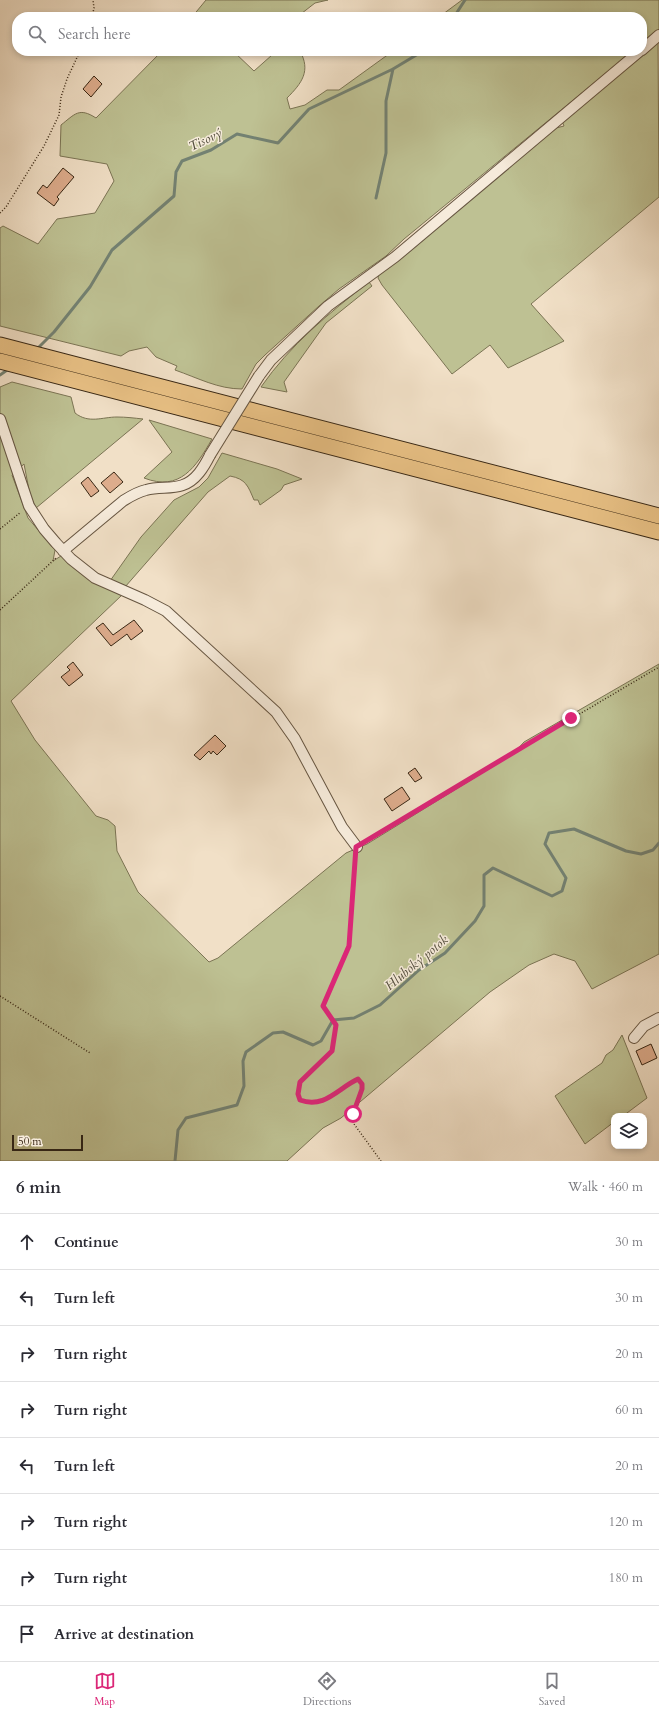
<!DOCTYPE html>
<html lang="en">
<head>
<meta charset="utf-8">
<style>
	:root { --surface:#fff; --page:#f2f2f3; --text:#2b2b33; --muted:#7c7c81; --line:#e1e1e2; --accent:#db2777 }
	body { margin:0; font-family:Cardo,serif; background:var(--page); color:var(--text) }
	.controls { position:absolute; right:12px; bottom:12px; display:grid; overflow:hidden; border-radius:8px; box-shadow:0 2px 6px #0003 }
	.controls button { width:36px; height:36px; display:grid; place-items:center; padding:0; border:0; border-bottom:1px solid var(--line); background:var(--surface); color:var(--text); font:20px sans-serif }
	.scale { position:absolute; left:12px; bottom:10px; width:71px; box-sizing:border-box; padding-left:4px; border:2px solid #382714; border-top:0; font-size:11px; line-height:14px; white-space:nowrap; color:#382714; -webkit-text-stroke:3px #f6ebdb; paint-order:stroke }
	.stop { position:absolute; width:12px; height:12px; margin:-9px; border:3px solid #db2777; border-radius:50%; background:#fff }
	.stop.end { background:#db2777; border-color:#fff; box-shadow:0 1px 4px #0008 }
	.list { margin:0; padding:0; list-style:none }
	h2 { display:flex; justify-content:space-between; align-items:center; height:52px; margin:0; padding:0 16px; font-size:17px }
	h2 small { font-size:13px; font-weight:400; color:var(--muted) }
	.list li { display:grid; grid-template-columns:26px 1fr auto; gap:12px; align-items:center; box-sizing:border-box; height:56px; padding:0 16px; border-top:1px solid var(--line) }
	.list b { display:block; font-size:15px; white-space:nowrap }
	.list em { font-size:13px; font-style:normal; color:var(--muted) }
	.icon { flex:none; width:22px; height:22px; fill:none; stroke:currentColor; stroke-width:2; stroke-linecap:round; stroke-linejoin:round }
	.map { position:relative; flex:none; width:659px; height:1161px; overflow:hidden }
	.search { position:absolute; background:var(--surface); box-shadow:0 2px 6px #0003; left:12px; right:12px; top:12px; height:44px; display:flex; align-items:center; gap:10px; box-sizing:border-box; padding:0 14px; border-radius:16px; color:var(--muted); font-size:15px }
	.sheet { height:500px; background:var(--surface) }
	nav { display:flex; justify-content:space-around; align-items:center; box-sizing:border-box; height:56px; border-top:1px solid var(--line); background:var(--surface); font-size:11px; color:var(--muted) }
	nav a { display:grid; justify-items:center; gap:2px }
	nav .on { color:var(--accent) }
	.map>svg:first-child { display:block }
</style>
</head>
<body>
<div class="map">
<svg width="659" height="1161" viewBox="0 0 659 1161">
	<rect width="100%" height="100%" fill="#f1e0c7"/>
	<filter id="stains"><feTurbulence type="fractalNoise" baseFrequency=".005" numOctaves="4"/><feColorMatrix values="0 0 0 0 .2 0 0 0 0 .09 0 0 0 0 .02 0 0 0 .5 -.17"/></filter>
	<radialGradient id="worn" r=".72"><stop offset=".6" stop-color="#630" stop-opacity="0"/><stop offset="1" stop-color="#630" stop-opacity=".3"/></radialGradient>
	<path fill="#bec193" stroke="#7b7454" d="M206 0H328L315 3 297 17H192Z
		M462 0H659V30L642 44V17H439Z
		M658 41 659 197 531 304 564 341 508 368 490 345 452 374 382 285 378 278 379 274 556 128 564 126 562 121Z
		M162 51H233L254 71 272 55 273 51H300C311 71 302 83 287 98L290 109 305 105 327 90H339L393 51H633L404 239 386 256 339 289 319 306 265 355 256 364 242 389C218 389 198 378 175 370L177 366 156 357 147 347 129 351 121 356 0 326V228L3 226 38 244 57 219 95 213 114 181 107 164 60 156 61 125C75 114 79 107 96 118Z
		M369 282 372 286 326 323 284 382 287 392 261 387C290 345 329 313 369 282Z
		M12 382 71 397 75 413C89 424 102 417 117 417 126 417 134 418 143 419L36 508 30 495 24 464 12 475 28 518 55 550 53 561 61 556 71 565 122 595 11 701 35 740 96 816 108 820 115 826 117 851 138 892 204 957 209 962 218 958 346 853 367 844 513 754 524 742 659 664V954L592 989 575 961 554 954 529 965 490 992 341 1118 323 1128 287 1161H0V387Z
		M149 420 212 439C196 467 180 492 144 478L172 452Z
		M222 453 277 469 302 479 284 485 281 490 260 505 258 500H254C248 486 246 479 230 476L208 492 125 587 110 581 141 537 174 500 199 487 208 478Z
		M622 1035 647 1098 623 1116H614V1122L585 1144 555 1096 602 1063 606 1055 613 1050Z"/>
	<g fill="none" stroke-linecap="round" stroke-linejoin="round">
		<path stroke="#738172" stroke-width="3" d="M454 17 465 0
			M376 198 386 153V101L393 69
			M36 350 54 332 90 287 112 250 174 196 176 172 182 161 211 150 237 134 278 143 309 109 393 69 423 51
			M0 375 10 368
			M175 1161 178 1130 186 1118 237 1105 244 1086 243 1061 246 1052 273 1033 283 1032 313 1045 321 1041 333 1020 354 1018 380 1005 419 970 445 953 475 921 484 906V875L493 868 552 896 562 891 566 878 545 844 549 833 574 829 626 851 641 854 653 850 659 843"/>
	</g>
	<path fill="#ddac8c" stroke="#382714" d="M94 76 102 84 91 97 83 89Z
		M63 168 74 177 57 197 59 199 54 206 37 193 43 185 47 188Z
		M114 472 123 482 110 493 101 483Z
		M88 477 99 491 91 497 81 483Z
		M134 620 143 631 131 640 127 634 111 646 96 628 103 623 113 635Z
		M73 662 83 675 69 686 61 677 70 670 67 667Z
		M215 735 226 746 217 755 213 751 211 754 209 751 200 760 194 755Z
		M415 768 422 778 415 782 408 773Z
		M402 787 410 799 392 811 384 799Z
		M651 1044 657 1058 642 1065 636 1051Z"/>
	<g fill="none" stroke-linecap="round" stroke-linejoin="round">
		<g stroke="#665541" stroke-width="12">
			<path id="minor" d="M642 50 659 35
				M259 376 271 360 328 306 395 257 640 51
				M0 419 29 506 44 529 56 543 71 559 95 578 145 600 166 611 276 712 295 739 342 827 357 847
				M63 551 123 501C131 496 137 492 146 490 166 485 183 493 199 473 203 468 207 461 210 455
				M634 1038 644 1026 659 1018"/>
		</g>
		<g stroke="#382714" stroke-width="17">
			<path id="highway" d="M0 345 659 516
				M0 361 659 532"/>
		</g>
		<path stroke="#382714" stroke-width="1.5" stroke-dasharray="1 2" stroke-linecap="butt" d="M92 17 94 8 93 0
			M0 213 6 207 44 146 59 115 61 97 67 79 80 51
			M0 529 21 512
			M0 610 56 558
			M365 841 659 667
			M356 856 349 946 323 1006 336 1025 332 1051 300 1082 298 1094 300 1100C325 1109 338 1088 358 1079L362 1084 363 1089 353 1114 354 1124 381 1161
			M0 996 90 1053"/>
		<use href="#minor" stroke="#f6ebdb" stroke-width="10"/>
		<use href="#highway" stroke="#e8c084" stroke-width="15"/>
		<g stroke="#665541" stroke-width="12" stroke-linecap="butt">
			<path id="minor-bridge" d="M210 455 259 376"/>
		</g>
		<use href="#minor-bridge" stroke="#f6ebdb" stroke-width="10"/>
	</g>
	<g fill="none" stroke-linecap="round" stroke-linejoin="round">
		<path stroke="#db2777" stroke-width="5" d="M353 1114 362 1089V1084L358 1079C338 1088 325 1109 300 1100L298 1094 300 1082 332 1051 336 1025 323 1006 349 946 356 847 571 718"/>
	</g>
	<g text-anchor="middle" stroke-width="3" stroke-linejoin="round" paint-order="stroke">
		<g font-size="13" font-style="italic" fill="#514c3b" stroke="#f6ebdb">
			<text transform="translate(205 139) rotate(-26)" y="5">Tisový</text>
			<text transform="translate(416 962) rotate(-40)" y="5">Hluboký potok</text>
		</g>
	</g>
	<rect width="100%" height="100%" filter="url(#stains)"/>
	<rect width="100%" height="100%" fill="url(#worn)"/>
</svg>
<div class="controls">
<button><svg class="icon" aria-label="layers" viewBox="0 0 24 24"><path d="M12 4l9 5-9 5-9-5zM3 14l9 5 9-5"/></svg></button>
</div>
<div class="scale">50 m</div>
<div class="stop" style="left:353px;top:1114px"></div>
<div class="stop end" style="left:571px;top:718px"></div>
<div class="search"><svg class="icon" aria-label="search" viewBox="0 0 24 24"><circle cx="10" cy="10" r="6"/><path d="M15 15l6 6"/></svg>Search here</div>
</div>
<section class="sheet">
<h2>6 min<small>Walk · 460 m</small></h2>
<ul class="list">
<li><svg class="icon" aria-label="ahead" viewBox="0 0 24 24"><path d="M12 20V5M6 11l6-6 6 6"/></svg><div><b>Continue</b></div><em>30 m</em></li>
<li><svg class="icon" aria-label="left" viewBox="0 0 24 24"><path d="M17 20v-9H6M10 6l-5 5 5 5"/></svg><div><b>Turn left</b></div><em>30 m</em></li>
<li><svg class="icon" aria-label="right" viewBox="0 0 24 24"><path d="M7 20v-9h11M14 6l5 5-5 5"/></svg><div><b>Turn right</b></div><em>20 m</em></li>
<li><svg class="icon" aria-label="right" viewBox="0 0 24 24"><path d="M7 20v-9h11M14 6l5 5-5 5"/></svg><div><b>Turn right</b></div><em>60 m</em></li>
<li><svg class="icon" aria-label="left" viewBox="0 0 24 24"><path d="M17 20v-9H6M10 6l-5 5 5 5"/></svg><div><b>Turn left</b></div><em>20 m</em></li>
<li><svg class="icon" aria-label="right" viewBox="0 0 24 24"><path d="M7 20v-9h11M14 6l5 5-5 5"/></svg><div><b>Turn right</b></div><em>120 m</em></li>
<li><svg class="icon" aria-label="right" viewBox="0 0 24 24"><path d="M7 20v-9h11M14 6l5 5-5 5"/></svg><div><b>Turn right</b></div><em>180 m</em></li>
<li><svg class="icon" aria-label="arrive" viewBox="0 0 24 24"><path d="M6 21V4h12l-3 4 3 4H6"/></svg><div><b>Arrive at destination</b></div></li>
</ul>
</section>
<nav>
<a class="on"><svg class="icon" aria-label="map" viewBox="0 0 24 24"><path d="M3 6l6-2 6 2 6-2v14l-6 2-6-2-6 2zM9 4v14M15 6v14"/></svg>Map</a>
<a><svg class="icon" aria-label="directions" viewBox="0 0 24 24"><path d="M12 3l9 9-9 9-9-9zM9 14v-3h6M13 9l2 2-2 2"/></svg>Directions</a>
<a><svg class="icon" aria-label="saved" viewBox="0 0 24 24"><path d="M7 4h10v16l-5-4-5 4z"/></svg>Saved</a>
</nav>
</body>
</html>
